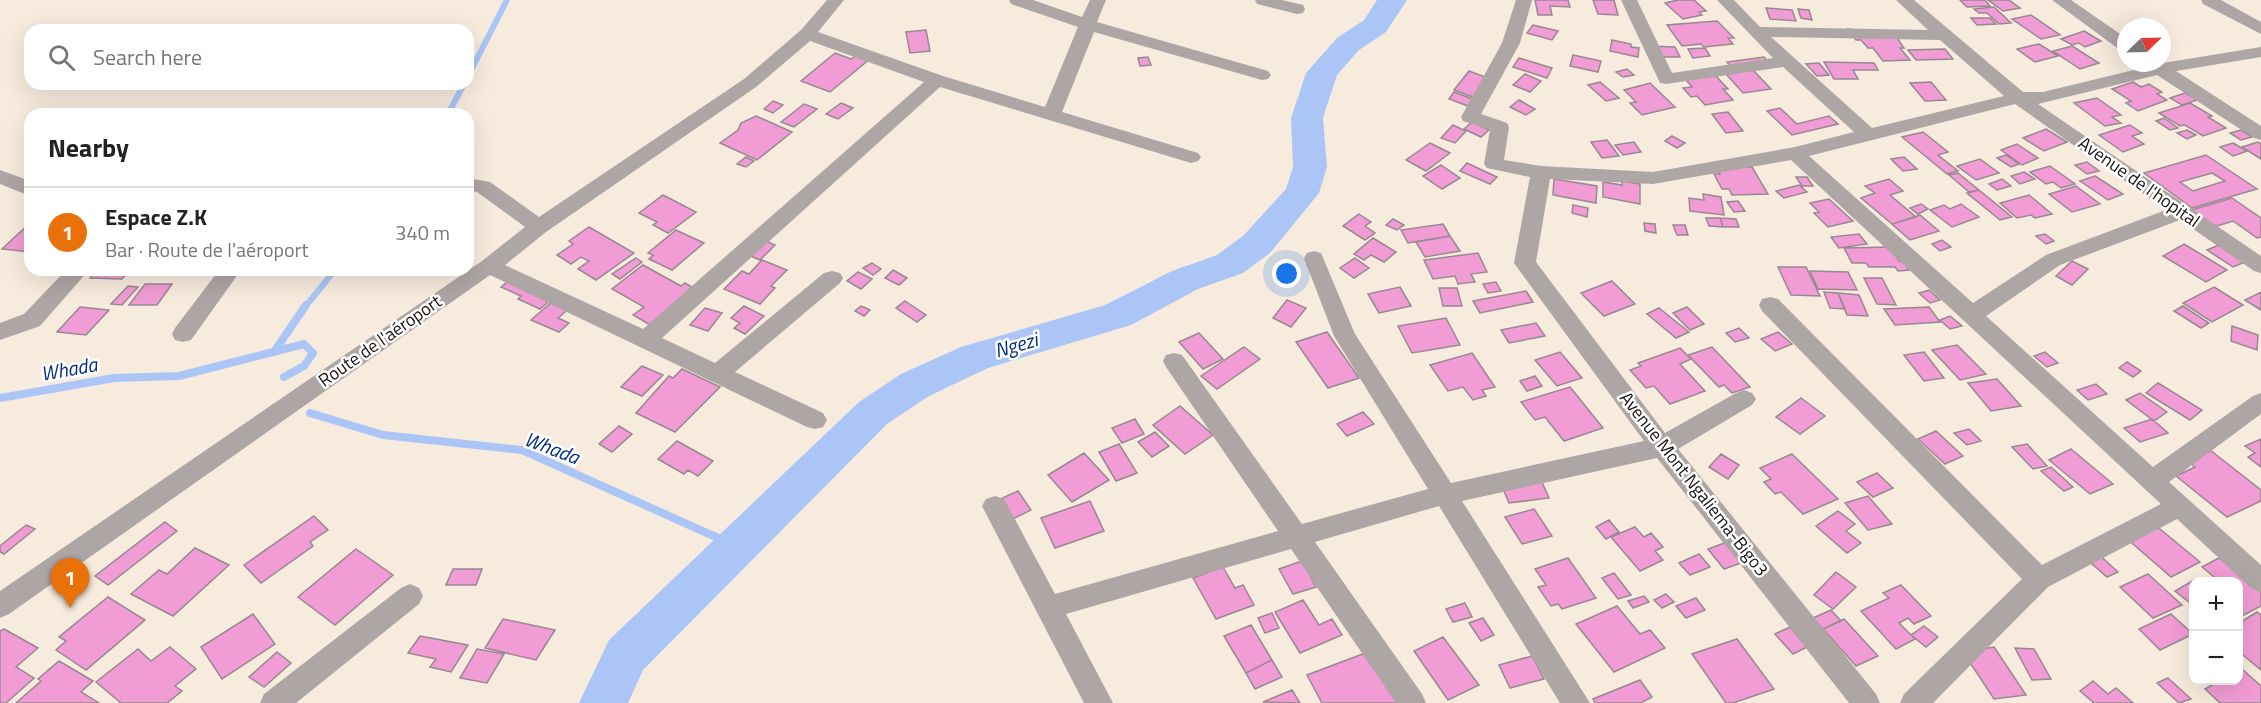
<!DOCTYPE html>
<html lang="en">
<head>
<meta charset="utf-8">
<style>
	:root { --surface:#fff; --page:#f2f2f2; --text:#222; --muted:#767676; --line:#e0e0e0; --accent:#1a73e8 }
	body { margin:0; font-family:"Titillium Web",sans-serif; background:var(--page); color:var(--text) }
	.controls { position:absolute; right:18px; bottom:18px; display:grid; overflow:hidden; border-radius:12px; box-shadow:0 6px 24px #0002 }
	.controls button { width:54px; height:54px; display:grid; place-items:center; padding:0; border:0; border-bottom:2px solid var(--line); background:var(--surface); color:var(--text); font:30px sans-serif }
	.compass { position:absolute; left:2117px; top:18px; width:54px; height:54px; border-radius:50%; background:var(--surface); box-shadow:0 6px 24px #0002; rotate:67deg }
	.you { position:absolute; left:1287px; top:274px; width:21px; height:21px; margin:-15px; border:4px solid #fff; border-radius:50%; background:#1a73e8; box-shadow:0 0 0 9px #1a73e833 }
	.badge { display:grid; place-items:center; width:39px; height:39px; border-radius:50%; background:var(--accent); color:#fff; font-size:20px; font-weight:700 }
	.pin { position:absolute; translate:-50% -50px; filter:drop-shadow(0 2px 3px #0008) }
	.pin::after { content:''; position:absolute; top:32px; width:21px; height:18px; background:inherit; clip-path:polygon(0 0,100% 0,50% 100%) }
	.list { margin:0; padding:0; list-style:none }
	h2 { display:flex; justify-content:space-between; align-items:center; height:78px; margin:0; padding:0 24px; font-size:26px }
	h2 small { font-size:20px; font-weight:400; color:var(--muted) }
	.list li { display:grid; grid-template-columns:39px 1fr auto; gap:18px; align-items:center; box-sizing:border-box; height:90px; padding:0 24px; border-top:2px solid var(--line) }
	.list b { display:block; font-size:22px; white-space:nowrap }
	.list p { margin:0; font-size:20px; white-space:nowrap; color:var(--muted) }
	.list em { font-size:20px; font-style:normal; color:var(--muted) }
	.icon { flex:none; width:33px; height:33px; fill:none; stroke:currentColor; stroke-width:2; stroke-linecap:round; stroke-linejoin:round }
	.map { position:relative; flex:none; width:2261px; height:703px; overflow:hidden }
	.search { position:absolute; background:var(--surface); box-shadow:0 6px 24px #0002; left:24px; top:24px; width:450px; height:66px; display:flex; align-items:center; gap:15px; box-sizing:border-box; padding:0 21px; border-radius:18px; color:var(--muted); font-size:22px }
	.panel { position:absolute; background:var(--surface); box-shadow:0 6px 24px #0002; left:24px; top:108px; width:450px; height:168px; border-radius:18px }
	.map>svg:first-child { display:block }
</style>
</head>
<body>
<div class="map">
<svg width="2261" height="703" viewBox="0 0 2261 703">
	<rect width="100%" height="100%" fill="#f7ebdd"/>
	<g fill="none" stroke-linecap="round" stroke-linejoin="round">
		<path stroke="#abc6f6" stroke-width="6" d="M468 76 507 0
			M448 114 464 84
			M305 307 335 270"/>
		<path stroke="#abc6f6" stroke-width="8" d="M274 352 306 305
			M0 398 114 378 179 376 304 344 313 353 304 366 284 377
			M310 413 383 435 522 450 736 546"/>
		<path fill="#abc6f6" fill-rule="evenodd" d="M1377 0H1407L1386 32 1359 50 1337 75 1323 118 1327 167 1319 193 1270 253 1243 273 1198 289 1131 325 988 368 929 396 887 424 643 670 628 703H579L609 640 859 402 901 374 961 347 1105 305 1172 271 1217 255 1244 235 1286 189 1293 167 1291 118 1306 73 1337 38 1364 20Z"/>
	</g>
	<path fill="#f19cd4" stroke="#978892" stroke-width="1.5" fill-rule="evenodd" d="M1535 0H1568L1570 7 1550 6 1552 15H1538Z
		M1593 0H1614L1618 15 1598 14Z
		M1678 0H1694L1706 11 1699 12 1702 15 1683 19 1665 3Z
		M1960 0H1985L1990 6 1967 7Z
		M1988 0H2009L2020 8 2003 11Z
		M1994 7 2011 23 1999 24 1987 13H1979L1974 9Z
		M1766 8 1792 10 1796 21 1770 19Z
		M1798 9 1809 10 1812 20 1801 18Z
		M2031 15 2060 35 2041 39 2012 19Z
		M1971 18H1990L1996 24 1977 25Z
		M1717 21 1734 38H1728L1733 44 1704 47 1701 44 1682 46 1667 25Z
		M1533 25 1558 31 1552 40 1527 33Z
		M1848 29 1895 35 1904 48H1900L1910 60 1883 61 1873 48H1868L1861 40H1856Z
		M926 30 930 51 910 53 906 32Z
		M2084 31 2101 41 2085 47 2079 43 2072 45 2061 39Z
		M1612 40 1631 44V47L1639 48 1638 57 1610 51Z
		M2039 44 2058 56 2035 62 2017 49Z
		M1648 46 1675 47 1680 57H1654Z
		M2072 46 2099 63 2080 69 2053 51Z
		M1705 48 1710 56 1693 58 1688 49Z
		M1945 49 1953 59 1916 60 1908 50Z
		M835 53 851 59 858 54 871 58 830 92 801 81Z
		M1573 55 1601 61 1598 72 1570 66Z
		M1148 57 1151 65 1140 66 1138 58Z
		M1764 57 1773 67 1735 72 1727 62Z
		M1519 58 1552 68 1547 78 1513 67Z
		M1824 62 1874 63 1878 70H1853L1858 79H1834Z
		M1819 63 1829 75 1817 76 1806 64Z
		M1627 69 1634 75 1623 77 1616 72Z
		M1753 70 1771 89 1743 93 1726 74Z
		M1469 71 1488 78 1473 97 1454 90Z
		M1525 74 1541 81 1530 92 1513 85Z
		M1715 75 1728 89H1723L1733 100 1705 105 1697 96 1691 97 1683 88 1692 87 1686 80Z
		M1600 82 1619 98 1606 101 1588 85Z
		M1931 82 1946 100 1925 101 1910 83Z
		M2133 82 2141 87 2149 84 2162 92 2157 94 2167 100 2138 111 2126 103 2131 101 2112 89Z
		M1650 83 1675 107 1642 115 1630 103 1636 102 1624 90Z
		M1454 92 1473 99 1468 106 1449 99Z
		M2185 93 2197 100 2182 105 2170 98Z
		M2097 98 2121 115 2112 117 2121 123 2105 126 2074 103Z
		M1519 100 1535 109 1526 115 1510 107Z
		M773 101 783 105 773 113 764 109Z
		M841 103 853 108 838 119 826 114Z
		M2190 103 2212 116 2208 117 2226 128 2203 136 2185 125 2180 126 2159 113Z
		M804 104 817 109 794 127 781 122Z
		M1780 108 1797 124 1829 116 1838 124 1792 135 1767 111Z
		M1728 112 1743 131 1726 133 1712 114Z
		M756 116 792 132 757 160 720 143 738 130 741 123Z
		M2164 118 2178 128 2170 130 2156 121Z
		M1472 122 1489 130 1481 137 1464 129Z
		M1453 125 1466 131 1455 143 1441 138Z
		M2130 125 2142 133 2132 136 2144 144 2123 152 2099 135Z
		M2046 129 2067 142 2044 151 2023 138Z
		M2187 130 2196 135 2187 139 2177 133Z
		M2241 130 2252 137 2241 140 2230 133Z
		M1923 132 1948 152 1938 155 1958 171 1947 174 1902 137Z
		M1672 136 1685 143 1677 148 1665 141Z
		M1607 140 1619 156 1602 158 1591 142Z
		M1634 142 1641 152 1623 155 1615 145Z
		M2258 142 2261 144V159L2242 147Z
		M1430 143 1450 153 1426 171 1406 160Z
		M2233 143 2247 151 2233 156 2220 147Z
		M2017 144 2038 158 2022 165 2001 150Z
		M2006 155 2019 164 2011 167 1997 158Z
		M2206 155 2257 189 2192 208 2144 173ZM2212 173 2225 181 2193 191 2180 182Z
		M746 157 754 161 746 167 737 164Z
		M1904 157 1917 169 1903 171 1891 159Z
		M1980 159 1999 173 1976 180 1957 166Z
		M2087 162 2099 171 2087 174 2075 165Z
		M1467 163 1497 177 1490 184 1460 171Z
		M1441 165 1460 178 1442 189 1423 176Z
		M2050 166 2075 184 2061 188 2053 182 2046 184 2030 172Z
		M1717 167H1752L1768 194 1732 195 1729 189H1722L1714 174H1720Z
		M2024 172 2035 179 2020 184 2011 176Z
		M1958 173 1979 190 1969 192 1949 175Z
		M2095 176 2123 194 2108 200 2080 181Z
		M1796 177H1807L1813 186H1802Z
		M1554 179 1597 186 1596 203 1553 195Z
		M1889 179 1903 191 1890 195 1916 217 1892 224 1861 198 1875 193 1865 186Z
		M2002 179 2011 186 1997 190 1989 184Z
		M1622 181 1640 184V204L1603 197V182L1622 185Z
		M1799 185 1807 192 1784 198 1776 191Z
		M2076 186 2100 204 2072 212 2049 194Z
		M1979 190 2012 217 2000 220 1967 193Z
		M1703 194 1721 197 1724 215 1690 211 1689 198 1704 200Z
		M663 195 696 212 668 233 653 225 657 222 639 213Z
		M2029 195 2052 214 2035 218 2031 215 2017 218 2000 203Z
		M2232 198 2261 218V237L2257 238 2233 221 2214 227 2191 210Z
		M1829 199 1853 221 1828 227 1814 213 1819 212 1810 203Z
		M1738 201 1745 211 1734 212 1727 202Z
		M1921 204 1928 209 1918 214 1910 208Z
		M1961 204 1979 217 1952 227 1930 210 1944 205 1950 209Z
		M1573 205 1588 208 1587 217 1572 213Z
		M1359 214 1371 222 1365 226 1375 233 1365 240 1343 226Z
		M1920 215 1939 231 1910 240 1892 224Z
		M1706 218H1720L1723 227 1709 226Z
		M1720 218 1736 219 1739 227H1723Z
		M1393 219 1404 225 1397 230 1386 225Z
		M30 223V252L2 249Z
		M1644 223 1655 224 1656 233 1645 231Z
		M1443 224 1450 236 1408 243 1401 230Z
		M1673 225H1685L1688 235H1677Z
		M589 227 634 253 596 280 578 269 589 261 581 257 571 264 557 255 573 244 569 241Z
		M676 230 704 243 672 270 649 259 653 255 648 253Z
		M1859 234 1867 244 1839 248 1831 237Z
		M2045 234 2054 241 2046 244 2036 236Z
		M1450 236 1460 251 1425 257 1416 242Z
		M1373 238 1396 252 1384 262 1371 255 1364 260 1354 254Z
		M761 239 775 245 760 260 746 254Z
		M1942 240 1951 247 1940 251 1932 244Z
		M2184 244 2227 270 2206 282 2163 256Z
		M2219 245 2245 262 2233 267 2207 250Z
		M1890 247 1899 261H1904L1909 270 1898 271 1895 267H1869L1866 263H1852L1844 248Z
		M1478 253 1487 272 1471 274 1475 282 1458 284 1455 276 1433 279 1424 260Z
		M636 258 642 262 620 279 612 274Z
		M1355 258 1369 268 1354 278 1340 268Z
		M762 260 787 270 771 286 775 288 760 304 724 289 742 271 749 274Z
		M2072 261 2088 269 2072 285 2056 276Z
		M872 263 881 269 873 275 863 268Z
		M643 265 681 286 685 283 697 290 652 326 633 315 644 307 612 289Z
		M1778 267H1806L1820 296 1791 295Z
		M97 270H130L122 279 90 278Z
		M893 270 907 278 899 285 885 278Z
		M1810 271 1848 272 1857 290 1818 289Z
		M858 272 872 279 861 289 847 281Z
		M1864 278H1882L1896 305 1877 304Z
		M511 279 554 297 540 309 518 299 521 296 501 287Z
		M1612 281 1635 304 1604 316 1581 293Z
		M1496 282 1501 291 1488 293 1483 284Z
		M145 284H172L157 305H129Z
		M128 286 138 287 122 305 111 304Z
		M1400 287 1411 306 1379 313 1368 294Z
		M2214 287 2243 305 2212 322 2183 303Z
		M1439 288H1457L1462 306H1443Z
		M1929 290 1940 300 1930 303 1919 293Z
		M1526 291 1533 302 1480 313 1473 301Z
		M1824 292 1838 293 1845 309 1830 308Z
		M2261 292V310L2245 300Z
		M1838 293 1859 295 1868 316 1847 315Z
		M554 300 571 307 558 318 569 323 559 332 531 320Z
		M1287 300 1306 308 1291 327 1273 318Z
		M905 301 926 315 917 322 896 308Z
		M744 306 764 316 745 334 734 328 740 323 731 318Z
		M861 306 870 310 864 316 855 311Z
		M2183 306 2209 323 2201 328 2174 311Z
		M80 307 109 310 86 335 57 332Z
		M1687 307 1704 324 1690 330 1673 313Z
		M1929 307 1940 322 1895 325 1884 309Z
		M705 308 722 313 708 331 690 325Z
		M1659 308 1689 332 1676 338 1647 314Z
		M1950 316 1962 326 1950 329 1940 320Z
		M1446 318 1460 345 1412 353 1398 326Z
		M1536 323 1545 336 1509 343 1501 330Z
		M2232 326 2258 335 2257 350 2231 341Z
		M1739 328 1749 338 1735 342 1726 333Z
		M1327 332 1359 378 1328 388 1296 342Z
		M1778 332 1792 344 1775 351 1761 339Z
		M1199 333 1223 359 1203 369 1179 342Z
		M1957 345 1986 374 1960 380 1932 350Z
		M1244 347 1260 359 1217 389 1201 376Z
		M1712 347 1750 387 1732 393 1724 385 1719 387 1688 355Z
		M1680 348 1691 359 1680 364 1705 391 1670 404 1654 386 1646 388 1630 370 1641 366 1638 363Z
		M1560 352 1582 378 1557 386 1535 360Z
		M1924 352 1944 378 1924 381 1904 355Z
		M2045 352 2058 363 2047 367 2034 356Z
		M1472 353 1495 387 1482 390 1486 396 1473 400 1463 387 1448 391 1430 365Z
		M2127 362 2141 371 2133 377 2119 368Z
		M642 366 663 375 642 396 621 387Z
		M682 369 720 387 675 432 636 413 669 376 673 378Z
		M1535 376 1542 386 1527 391 1520 381Z
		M1997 379 2021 406 1991 411 1968 383Z
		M2158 383 2202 410 2190 420 2146 393Z
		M2096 384 2107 394 2088 400 2077 390Z
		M1570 387 1603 428 1564 441 1545 417 1535 420 1521 402Z
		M2140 393 2167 412 2154 421 2126 400Z
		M1801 398 1825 416 1800 434 1776 417Z
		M1180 406 1213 435 1185 454 1153 425Z
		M1363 412 1374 424 1347 436 1337 424Z
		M1135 419 1144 434 1122 443 1112 428Z
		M2152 419 2168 433 2140 442 2124 428Z
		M619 426 632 434 612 452 599 444Z
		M1969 429 1981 441 1967 445 1954 433Z
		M1936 431 1963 456 1945 464 1918 439Z
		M1155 432 1169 446 1152 457 1138 442Z
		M2261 439V467L2248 457 2255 453 2245 446Z
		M677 441 713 461 698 476 688 470 684 474 658 459Z
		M1119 444 1137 473 1116 481 1099 452Z
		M2027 444 2047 466 2033 469 2012 447Z
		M2071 449 2113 484 2090 494 2049 460Z
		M2210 450 2261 490V501L2227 517 2176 476 2195 467 2187 461Z
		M1084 453 1109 480 1072 502 1048 475Z
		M1721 454 1739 465 1728 479 1709 467Z
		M1792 454 1838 499 1803 514 1781 492 1775 494 1764 482 1771 479 1760 468Z
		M2051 467 2073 487 2064 491 2041 471Z
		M1877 473 1893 488 1873 497 1857 482Z
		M1541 480 1549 498 1509 503 1501 484Z
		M1018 491 1031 510 1013 519 1000 499Z
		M1868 496 1892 524 1868 530 1845 503Z
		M1090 501 1104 531 1055 548 1041 518Z
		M1534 509 1552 536 1522 544 1505 517Z
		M1838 511 1855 524 1846 531 1861 543 1847 553 1816 526Z
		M314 516 328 530 310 542 313 546 261 583 244 565Z
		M1609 520 1619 532 1606 539 1596 527Z
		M165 522 177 531 108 585 95 576Z
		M2154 524 2200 562 2171 577 2125 537Z
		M26 525 35 529 4 554 0 552V546Z
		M1635 527 1644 537 1651 533 1663 547 1655 551 1663 560 1640 571 1611 537Z
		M1727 542 1744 562 1724 569 1708 549Z
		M195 548 229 565 173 616 131 594 159 570 167 574Z
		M356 549 393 575 335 625 298 597Z
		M2095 551 2118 572 2107 577 2083 556Z
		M1699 554 1710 567 1690 575 1679 563Z
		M1568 558 1596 598 1562 609 1558 604 1551 606 1538 587 1546 585 1535 569Z
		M2219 558 2261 592V606L2238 618V582H2220L2202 567Z
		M1302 561 1316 587 1293 594 1279 569Z
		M1223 567 1235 588 1243 585 1254 605 1216 619 1193 578Z
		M453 569H482L476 585H446Z
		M1836 572 1856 587 1833 609 1814 595Z
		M1614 573 1631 595 1618 599 1602 578Z
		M2148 574 2182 605 2153 618 2120 587Z
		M2194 580 2196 582H2194V606L2175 591Z
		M1901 585 1931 616 1914 624 1908 618 1899 623 1915 639 1896 649 1861 611 1889 598 1883 593Z
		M1666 594 1674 602 1662 608 1654 600Z
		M1644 596 1649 602 1633 608 1628 601Z
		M108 597 145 620 86 670 56 650 66 641 59 637Z
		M1696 598 1705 610 1686 618 1676 606Z
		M1303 600 1319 625 1332 619 1342 635 1300 653 1275 612Z
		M1465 603 1472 617 1453 622 1446 609Z
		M1617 606 1640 634 1650 630 1665 648 1614 672 1576 624Z
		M1831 610 1841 621 1823 629 1813 618Z
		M2257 612 2261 615V670L2238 651V624Z
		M1272 613 1279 628 1265 633 1258 618Z
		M253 614 275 644 222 679 201 647Z
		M2171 614 2193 634 2160 650 2139 629Z
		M1483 618 1494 635 1481 641 1469 623Z
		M503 619 555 630 536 660 485 648Z
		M1844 619 1878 656 1856 666 1823 629Z
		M1251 625 1272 660 1246 673 1224 636Z
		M1924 626 1938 637 1926 647 1911 635Z
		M1790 627 1807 647 1793 654 1775 634Z
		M4 629 38 648 16 667 34 678 6 703H0V631Z
		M420 636 468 645 451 672 430 667 436 659 408 653Z
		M1443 637 1479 685 1448 700 1414 651Z
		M1737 639 1774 689 1733 703H1726L1692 654Z
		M170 647 196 669 175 686 182 691 167 703H121L96 682 138 649 151 661Z
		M1994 647 2026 695 1994 699 1963 652Z
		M2015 648 2034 649 2051 679 2032 680Z
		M477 649 504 654 487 683 460 678Z
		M277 652 291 663 264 687 249 677Z
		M1368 652 1398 703H1322L1307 675Z
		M1532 656 1544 679 1510 688 1499 665Z
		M1272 660 1282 677 1255 689 1246 673Z
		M59 661 93 681 81 692 99 703H16L41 681 38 679Z
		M2242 669 2261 686V703H2220L2205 689 2221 680H2238V671Z
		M2168 678 2191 699 2179 703 2157 683Z
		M1640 680 1652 697 1641 703H1595L1593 699Z
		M2093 681 2108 694 2116 688 2133 703H2094L2080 691Z
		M1292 690 1300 703 1263 702Z"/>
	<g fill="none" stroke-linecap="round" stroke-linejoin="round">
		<path fill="#aea6a4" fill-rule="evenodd" d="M827 0H844L818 32 943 76 1045 107 1078 27 1011 4 1009 0H1033L1082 17 1090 0H1106L1097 22 1268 71 1271 75 1268 79 1262 80 1094 32 1062 112 1198 153 1201 157 1198 161 1191 163 940 87 662 338 715 363 824 273 832 271 840 273 843 278 840 283 735 372 823 413 827 420 823 427 815 429 807 427 490 275 9 614 0 618V591L482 261 525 227 477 192 468 190V178L490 182 539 217 744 79 801 30ZM810 41 924 82 643 329 505 265 546 232 756 87Z
			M1255 0H1282L1303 5 1305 9 1303 13 1297 14 1257 4Z
			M1516 0H1532L1520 43 1481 114 1507 123 1509 127 1504 160 1541 166 1653 172 1795 147 1854 132 1783 67 1666 84 1660 83 1621 0H1637L1672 73 1773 58 1717 0H1734L1760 27 1928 30 1896 0H1914L2023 92H2043L2146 67V63H2163L2261 47V57L2176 71 2261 126V140L2254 138 2157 75 2038 104 2261 256V273L2254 271 2180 220 2060 265 1986 316 2153 467 2253 396 2261 393V414L2169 482 2261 565V592L2252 589 2177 519 2048 587 1933 703H1900L1904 694 2022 579 1762 311 1759 305 1762 299 1770 297 1778 299 2042 565 2161 504 1791 160 1653 184 1550 179 1536 262 1665 433 1736 393 1744 390 1752 393 1756 399 1752 405 1678 449 1876 694 1880 703H1849L1657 458 1462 501 1590 703H1560L1439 506 1315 542 1422 694 1426 703H1396L1291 549 1066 614 1113 703H1084L982 506 986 499 995 496 1004 499 1055 594 1278 531 1166 367 1163 361 1166 355 1174 353 1182 355 1302 524 1428 489 1334 336 1304 258 1307 253 1314 251 1321 253 1355 334 1451 483 1644 441 1514 263 1530 177 1487 168 1484 164 1490 130 1463 121 1461 117 1502 43ZM1771 37 1940 40 2004 96 1872 128ZM2015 104 2166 210 2046 255 1973 303 1809 156Z
			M2052 0H2071L2126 38V51L2120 50Z
			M2201 0H2221L2261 22V34L2203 4Z
			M0 170 30 181V196L0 184Z
			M66 270H89L40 326 0 340V323L24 314Z
			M219 270H241L191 340 183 342 175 340 172 334 175 328Z
			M410 584 419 588 423 596 419 604 296 703H260L264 694 401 588Z"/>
	</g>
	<g text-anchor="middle" stroke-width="5" stroke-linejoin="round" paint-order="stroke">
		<g font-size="18" fill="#18130f" stroke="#fff">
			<text transform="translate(2139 182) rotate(35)" y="6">Avenue de l'hopital</text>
			<text transform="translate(380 341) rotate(-35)" y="6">Route de l'aéroport</text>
			<text transform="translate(1694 484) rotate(52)" y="6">Avenue Mont Ngaliema-Bigo3</text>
		</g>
		<g font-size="20" font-style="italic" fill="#002c82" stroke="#fff">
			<text transform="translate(1016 345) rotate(-16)" y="7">Ngezi</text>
			<text transform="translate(69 369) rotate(-10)" y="7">Whada</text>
			<text transform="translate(552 448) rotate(21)" y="7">Whada</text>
		</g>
	</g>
</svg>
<div class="controls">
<button>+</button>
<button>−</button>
</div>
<svg class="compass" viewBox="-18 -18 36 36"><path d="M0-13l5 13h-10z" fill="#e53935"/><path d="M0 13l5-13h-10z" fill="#767676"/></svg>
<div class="you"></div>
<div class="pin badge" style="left:70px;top:608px;background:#e8710a">1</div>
<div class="search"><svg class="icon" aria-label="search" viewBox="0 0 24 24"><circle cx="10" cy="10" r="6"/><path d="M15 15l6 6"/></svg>Search here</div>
<section class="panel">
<h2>Nearby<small></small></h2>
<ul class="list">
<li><span class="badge" style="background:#e8710a">1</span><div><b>Espace Z.K</b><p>Bar · Route de l'aéroport</p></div><em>340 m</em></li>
</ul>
</section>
</div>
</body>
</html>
